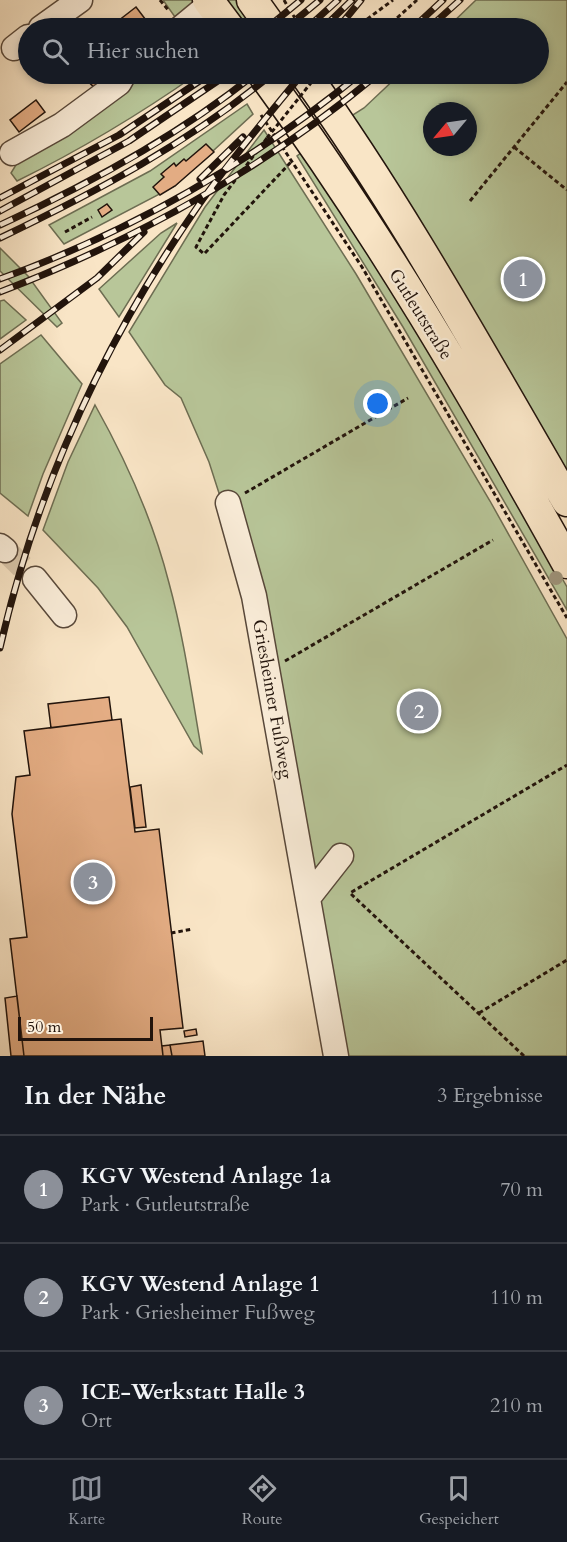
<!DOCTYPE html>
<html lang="de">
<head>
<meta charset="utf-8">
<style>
	:root { --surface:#171b24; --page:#242831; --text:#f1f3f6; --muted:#9ea1a6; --line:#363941; --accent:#8c9099 }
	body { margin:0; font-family:Cardo,serif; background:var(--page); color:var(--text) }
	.compass { position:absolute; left:423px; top:102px; width:54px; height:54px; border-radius:50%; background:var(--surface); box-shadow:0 3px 9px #0003; rotate:241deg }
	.scale { position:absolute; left:18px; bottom:15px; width:135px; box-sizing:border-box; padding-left:6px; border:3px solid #22140c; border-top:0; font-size:16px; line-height:21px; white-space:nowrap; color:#22140c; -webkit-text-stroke:4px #fbeeda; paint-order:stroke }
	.you { position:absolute; left:378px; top:404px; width:21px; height:21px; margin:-15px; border:4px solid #fff; border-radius:50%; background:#1a73e8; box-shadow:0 0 0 9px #1a73e833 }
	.badge { display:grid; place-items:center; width:39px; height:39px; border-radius:50%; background:var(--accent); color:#fff; font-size:20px; font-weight:700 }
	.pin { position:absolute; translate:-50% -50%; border:3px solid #fff; box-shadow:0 2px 6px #0006 }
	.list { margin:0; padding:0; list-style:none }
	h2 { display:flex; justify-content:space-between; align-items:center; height:78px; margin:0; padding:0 24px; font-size:26px }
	h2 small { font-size:20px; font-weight:400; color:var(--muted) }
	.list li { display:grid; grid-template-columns:39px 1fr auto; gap:18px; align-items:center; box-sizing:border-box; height:108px; padding:0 24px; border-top:2px solid var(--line) }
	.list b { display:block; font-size:22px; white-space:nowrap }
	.list p { margin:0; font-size:20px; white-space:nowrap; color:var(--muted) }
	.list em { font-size:20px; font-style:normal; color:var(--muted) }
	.icon { flex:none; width:33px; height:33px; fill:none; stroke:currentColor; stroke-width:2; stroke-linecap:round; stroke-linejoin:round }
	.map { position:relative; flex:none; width:567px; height:1056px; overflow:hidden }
	.search { position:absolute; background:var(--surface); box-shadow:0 3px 9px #0003; left:18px; right:18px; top:18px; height:66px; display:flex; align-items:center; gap:15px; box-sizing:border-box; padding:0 21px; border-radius:33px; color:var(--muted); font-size:22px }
	.sheet { height:402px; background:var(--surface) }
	nav { display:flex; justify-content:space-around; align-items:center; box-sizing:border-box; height:84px; border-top:2px solid var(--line); background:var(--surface); font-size:16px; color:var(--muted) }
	nav a { display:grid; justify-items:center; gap:3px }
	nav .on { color:var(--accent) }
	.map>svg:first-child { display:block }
</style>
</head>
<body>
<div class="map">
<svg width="567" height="1056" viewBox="0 0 567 1056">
	<rect width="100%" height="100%" fill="#f9e5c6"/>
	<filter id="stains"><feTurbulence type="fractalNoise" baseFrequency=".00333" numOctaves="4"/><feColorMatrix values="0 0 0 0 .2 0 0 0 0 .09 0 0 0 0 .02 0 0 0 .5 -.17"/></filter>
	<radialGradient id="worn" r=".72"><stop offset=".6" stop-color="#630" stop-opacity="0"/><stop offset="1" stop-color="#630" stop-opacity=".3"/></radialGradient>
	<path fill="#b8c699" stroke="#6d6d52" stroke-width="1.5" fill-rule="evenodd" d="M163 0H195L194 4 175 17Z
		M223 0H243L253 14 241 23Z
		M476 0H567V481L348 118 364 108 400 74H538V28H447ZM432 111H468V147H432Z
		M142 74H197C140 114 80 150 17 181L11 173 22 155 68 131Z
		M247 104 253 114 175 186 64 244 49 225 150 171Z
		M264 130 356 274 490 501 567 639V1056H330L227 518 209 462 181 398 165 385 129 332 205 207Z
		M306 149 500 470 567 587V610L403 327 297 156Z
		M177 223 119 317 99 289 161 233Z
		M0 248 28 276 62 323 57 327 0 271Z
		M4 300 26 320 0 339V301Z
		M41 335 82 384 43 474 28 516 0 493V364Z
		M95 405C127 462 153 520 169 583 184 638 192 696 202 753L194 746 127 627 98 588 43 530 68 462Z"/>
	<path fill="#e4ad84" stroke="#22140c" stroke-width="1.5" d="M136 7 152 28H109Z
		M80 74H116L97 90Z
		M36 100 45 112 19 132 10 120Z
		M206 144 214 152 175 186 160 195 153 187 164 177 161 174 174 163 176 166 184 159 186 161Z
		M107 204 112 210 102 217 98 210Z
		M109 697 112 720 51 728 48 704Z
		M121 719 135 832 159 829 183 1028 160 1030 163 1056H24L10 939 27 937 12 814 16 777 30 775 24 731Z
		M141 785 146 827 135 828 130 787Z
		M17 996 24 1056H11L5 998Z
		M196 1029 197 1035 185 1037 184 1031Z
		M203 1041 205 1056H172L170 1045Z
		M170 1045 172 1056H163L162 1046Z"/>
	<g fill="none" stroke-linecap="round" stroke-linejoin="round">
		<path stroke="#d9c6aa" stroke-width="24" stroke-dasharray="24 12" stroke-linecap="butt" d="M5 550 35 579"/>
		<g stroke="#58483a" stroke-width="27">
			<path id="minor" d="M41 28 80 0
				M181 28 210 4
				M14 48 28 37
				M12 153 62 125 119 83 124 74
				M228 503 254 596 336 1056
				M0 546 5 550
				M35 579 64 615
				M308 898 341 856"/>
		</g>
		<g stroke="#22140c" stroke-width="33">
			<path id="major" d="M208 0 229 28
				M252 0 272 28
				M263 74C376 228 474 395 567 563
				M305 74C402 209 483 357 567 501"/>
		</g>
		<path stroke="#22140c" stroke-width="3" stroke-dasharray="4.5 3" stroke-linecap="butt" d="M160 0 169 11
			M284 0 288 7
			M293 15 302 28
			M355 28 393 0
			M386 28 417 0
			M234 74 239 82
			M261 115 362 267 567 618
			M267 138 224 195 196 247 204 254 291 162
			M514 147 567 190
			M470 201 567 82
			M65 232 92 217
			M245 493 408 398
			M285 661 493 540
			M171 933 193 929
			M479 1013 567 960
			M524 1056 350 893 567 765"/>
		<use href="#minor" stroke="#fbeeda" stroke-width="24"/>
		<use href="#major" stroke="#f9e5c6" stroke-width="30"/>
		<g stroke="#22140c" stroke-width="7">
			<path id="rail" d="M267 28 301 0
				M286 28 320 0
				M307 28 338 0
				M323 28 352 0
				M338 28 361 0
				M413 28 443 0
				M429 28 460 0
				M200 179 243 137
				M0 198 119 135 210 74
				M0 211 129 141 228 74
				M0 225C89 184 178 136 255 74
				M0 238C96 192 190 142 272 74
				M0 279C130 232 254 161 360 74
				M0 292C136 240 266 167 378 74
				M0 350 97 278 144 232
				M0 648C36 489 105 340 198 206 230 160 267 117 302 74"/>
		</g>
		<use href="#rail" stroke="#fbeeda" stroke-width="4.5" stroke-dasharray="14" stroke-linecap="butt"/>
		<path stroke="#22140c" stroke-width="3" stroke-dasharray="4.5 3" stroke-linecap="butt" d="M267 138 318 74"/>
	</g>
	<circle fill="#9f947b" cx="556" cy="578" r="7"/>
	<g text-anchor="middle" stroke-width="4.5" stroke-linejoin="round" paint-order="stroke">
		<g font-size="18" fill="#22140c" stroke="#fbeeda">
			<text transform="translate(421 314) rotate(58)" y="6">Gutleutstraße</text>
			<text transform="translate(273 699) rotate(80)" y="6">Griesheimer Fußweg</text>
		</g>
	</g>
	<rect width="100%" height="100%" filter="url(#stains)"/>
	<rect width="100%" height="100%" fill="url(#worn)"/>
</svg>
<svg class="compass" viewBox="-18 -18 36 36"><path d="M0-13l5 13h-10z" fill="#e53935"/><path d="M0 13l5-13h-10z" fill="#9ea1a6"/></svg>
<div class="scale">50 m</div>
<div class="you"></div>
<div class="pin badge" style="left:523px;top:279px">1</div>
<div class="pin badge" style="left:419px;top:711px">2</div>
<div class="pin badge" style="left:93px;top:882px">3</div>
<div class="search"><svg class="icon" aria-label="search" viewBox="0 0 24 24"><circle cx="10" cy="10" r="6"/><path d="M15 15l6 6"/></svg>Hier suchen</div>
</div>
<section class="sheet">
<h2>In der Nähe<small>3 Ergebnisse</small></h2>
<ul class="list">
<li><span class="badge">1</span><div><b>KGV Westend Anlage 1a</b><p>Park · Gutleutstraße</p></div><em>70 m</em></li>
<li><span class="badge">2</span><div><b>KGV Westend Anlage 1</b><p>Park · Griesheimer Fußweg</p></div><em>110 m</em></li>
<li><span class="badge">3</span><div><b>ICE-Werkstatt Halle 3</b><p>Ort</p></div><em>210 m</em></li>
</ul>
</section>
<nav>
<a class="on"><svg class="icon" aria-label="map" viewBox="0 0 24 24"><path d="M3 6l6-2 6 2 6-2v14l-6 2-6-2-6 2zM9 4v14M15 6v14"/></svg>Karte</a>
<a><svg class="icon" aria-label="directions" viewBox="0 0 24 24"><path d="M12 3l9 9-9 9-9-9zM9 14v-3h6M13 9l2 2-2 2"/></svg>Route</a>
<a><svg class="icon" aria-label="saved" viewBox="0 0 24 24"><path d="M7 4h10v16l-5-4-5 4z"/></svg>Gespeichert</a>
</nav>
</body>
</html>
